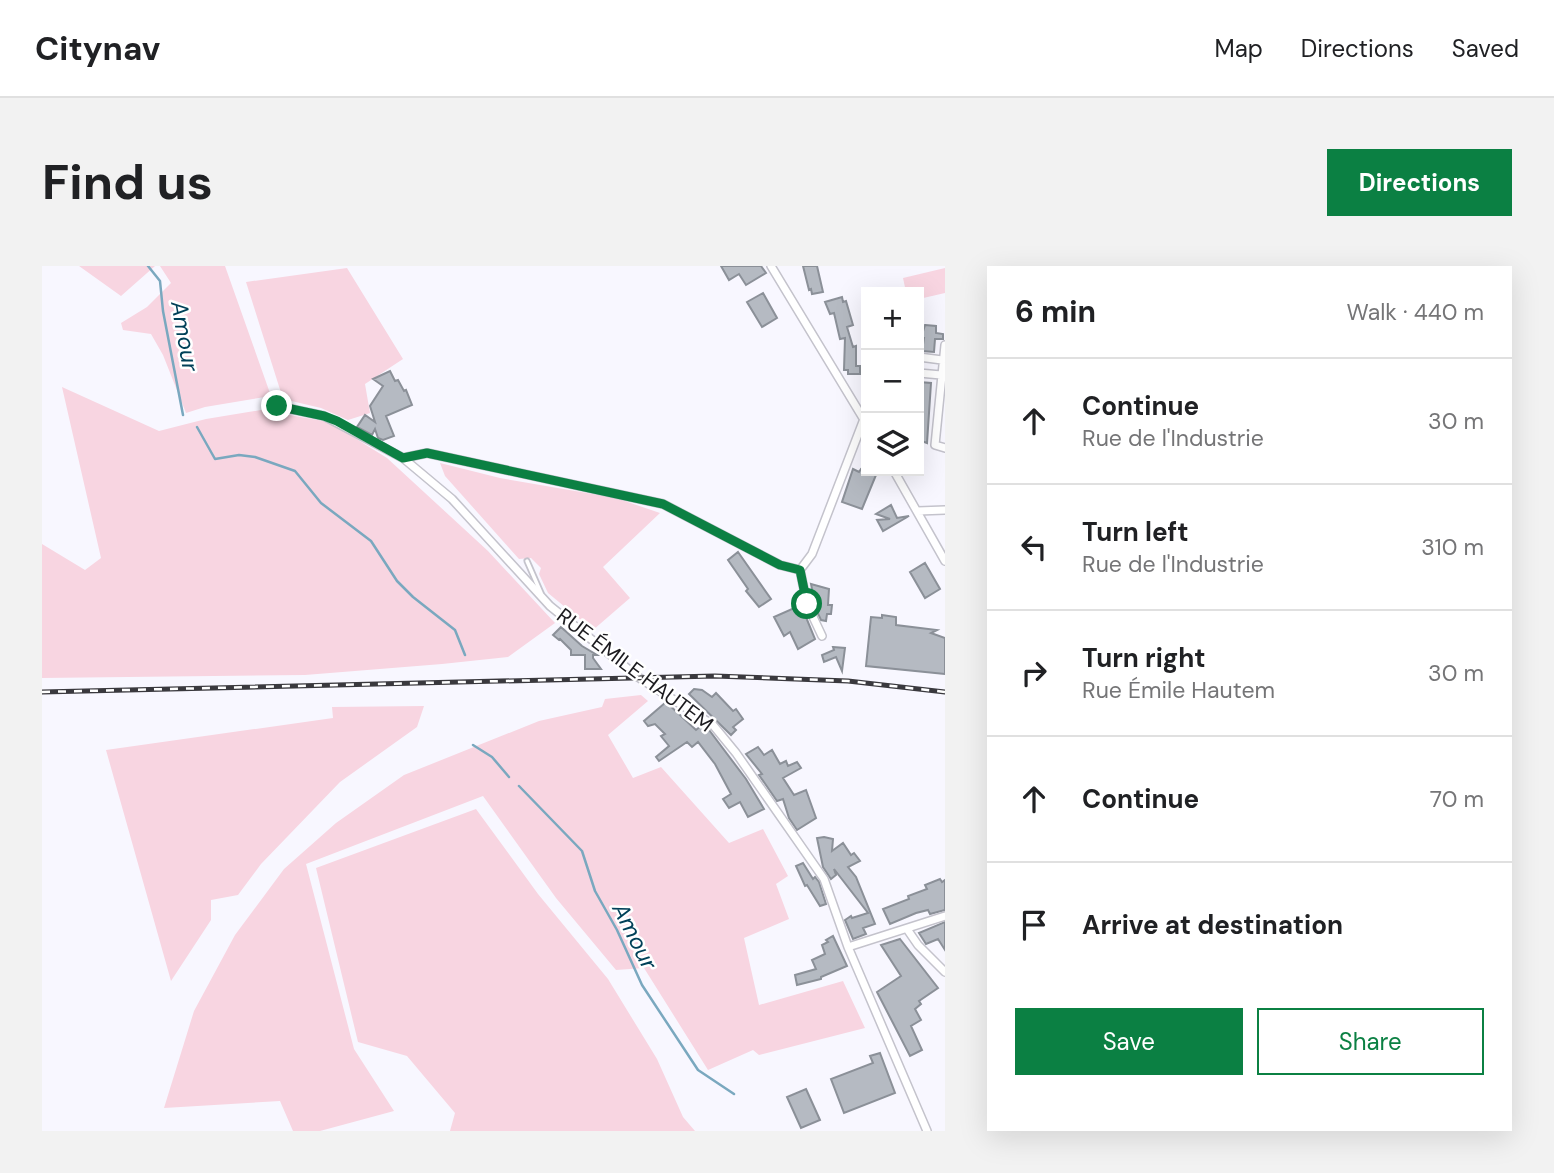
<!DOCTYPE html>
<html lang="en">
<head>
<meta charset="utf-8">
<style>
	:root { --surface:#fff; --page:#f2f2f2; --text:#202124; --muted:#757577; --line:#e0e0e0; --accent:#0b8043 }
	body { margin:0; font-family:"DM Sans",sans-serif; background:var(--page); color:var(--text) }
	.controls { position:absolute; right:21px; top:21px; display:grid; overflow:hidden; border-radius:0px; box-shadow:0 7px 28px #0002 }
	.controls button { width:63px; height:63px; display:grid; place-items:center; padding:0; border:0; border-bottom:2px solid var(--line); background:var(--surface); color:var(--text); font:35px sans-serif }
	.stop { position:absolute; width:21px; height:21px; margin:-16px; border:5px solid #0b8043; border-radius:50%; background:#fff }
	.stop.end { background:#0b8043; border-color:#fff; box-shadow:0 2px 7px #0008 }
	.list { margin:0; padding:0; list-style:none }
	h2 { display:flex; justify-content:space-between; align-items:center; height:91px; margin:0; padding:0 28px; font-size:30px }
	h2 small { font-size:23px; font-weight:400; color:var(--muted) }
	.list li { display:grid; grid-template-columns:46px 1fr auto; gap:21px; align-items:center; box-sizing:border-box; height:126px; padding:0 28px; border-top:2px solid var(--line) }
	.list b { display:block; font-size:26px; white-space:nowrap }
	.list p { margin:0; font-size:23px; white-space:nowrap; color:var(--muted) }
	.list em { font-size:23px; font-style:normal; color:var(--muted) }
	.actions { display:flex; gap:14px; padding:21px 28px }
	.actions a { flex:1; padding:16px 0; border:2px solid var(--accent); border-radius:0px; text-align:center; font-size:24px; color:var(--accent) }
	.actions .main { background:var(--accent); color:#fff }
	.icon { flex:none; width:38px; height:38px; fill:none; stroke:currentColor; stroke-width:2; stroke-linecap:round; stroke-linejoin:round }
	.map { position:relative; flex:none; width:903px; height:865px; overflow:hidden; border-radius:0px }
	header { display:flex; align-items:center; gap:42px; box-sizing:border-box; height:98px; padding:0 35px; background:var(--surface); border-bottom:2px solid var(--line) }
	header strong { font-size:33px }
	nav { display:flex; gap:38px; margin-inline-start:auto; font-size:24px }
	.intro { display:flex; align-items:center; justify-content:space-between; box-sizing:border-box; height:168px; padding:0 42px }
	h1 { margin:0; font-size:49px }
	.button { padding:18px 32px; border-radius:0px; background:var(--accent); color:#fff; font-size:24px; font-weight:700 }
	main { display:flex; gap:42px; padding:0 42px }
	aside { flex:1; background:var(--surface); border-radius:0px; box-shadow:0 7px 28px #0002 }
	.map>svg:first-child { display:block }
</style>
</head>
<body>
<header>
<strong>Citynav</strong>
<nav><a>Map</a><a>Directions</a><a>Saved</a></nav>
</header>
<div class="intro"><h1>Find us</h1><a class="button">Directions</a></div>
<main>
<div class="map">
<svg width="903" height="865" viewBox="0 0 903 865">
	<rect width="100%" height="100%" fill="#f8f7ff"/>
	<path fill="#f8d5e1" d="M37 0H113L79 30Z
		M118 0H183L229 130 163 141 144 147 121 89 109 68 81 64 79 57 105 41 129 17Z
		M305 2 361 93 323 118 328 147 306 154 279 142 241 133 204 16Z
		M903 2V27L877 33V26H864L861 12Z
		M20 121 117 165 164 153 219 144 287 156 345 192 446 285 513 357 466 391 400 398 263 409 0 412V278L43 304 59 292Z
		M398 197 458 212 574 232 618 247 561 301 588 332 551 364 506 327 497 308 499 302 489 292 477 293 403 210Z
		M599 429 606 435 566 469 591 512 619 501 687 577 721 563 746 610 734 618 747 653 702 672 717 739 801 715 823 762 717 789 711 784 666 804 602 702 574 704 514 632 441 530 264 598 312 783 352 845 278 865H251L238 835 122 842 152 745 193 669 242 603 294 557 362 509 497 455 560 441 563 433Z
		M382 440 375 461 298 516 219 598 196 629 169 634V654L129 715 64 484 291 452 290 441Z
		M434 543 496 628 566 713 615 793 641 851 653 865H408L413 847 365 790 316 776 274 602Z"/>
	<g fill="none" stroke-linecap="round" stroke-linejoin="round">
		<path stroke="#7aa8bf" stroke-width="2.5" d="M106 0 118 15 121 45 141 149
			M155 161 173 193 197 189 213 191 253 205 279 237 329 275 355 315 371 331 413 364 423 389
			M431 479 450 491 467 511
			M477 520 540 585 553 625 575 664 600 719 656 804 692 828"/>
	</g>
	<path fill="#b5bac2" stroke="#8b9098" stroke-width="2" d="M679 0H719L724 7 704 19 697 8 687 14Z
		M761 0H775L781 26 770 28 769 23 767 24Z
		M721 27 735 52 720 61 705 36Z
		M800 31 801 36 804 35 811 59 805 61 811 81 814 80V100H818V108H806V104H802L803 72 798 73 792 47 788 48 783 36Z
		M883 59 894 60V67L901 68V73H893L892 86 880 85 882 72H879Z
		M348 105 353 115 356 114 362 125 364 124 370 139 344 150 352 170 341 174 336 172 333 163 330 169 315 161 323 149 333 156 328 140 341 120 331 113Z
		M877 116 889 117 885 177 877 174Z
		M811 203 817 206 819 203 834 209 820 243 800 236Z
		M849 239 855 252 867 250 841 265 835 254 848 253 834 248Z
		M696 286 729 333 717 341 704 325 706 323 686 294Z
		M883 297 898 323 883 332 868 306Z
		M769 318 787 323 786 339H790L789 348H785L784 355 779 354 772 339 773 328H771Z
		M759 339 773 373 756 383 748 366 742 370 732 351Z
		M840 349 854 351V359L895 364 889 367 903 372V408L824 400 829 351 840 352Z
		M519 361 540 380 555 389H551V392L559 403H543V389H529V384L518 373 517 374 511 369Z
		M791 381 803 382 800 405 794 391 782 396 780 389 792 384Z
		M652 423 660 424 670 431 674 427 691 445 694 443 701 453 691 461 694 464 689 469 647 428Z
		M624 436 654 464 660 459 667 464 704 513 722 543 706 551 698 536 687 542 681 533 689 528 673 498 656 476 650 481 645 476 617 495 614 491 627 480 619 470 623 468 613 458 606 460 602 455Z
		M716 481 722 489 730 484 738 498 744 495 746 500 755 496 759 502 741 512 752 529 764 524 774 552 755 564 747 552 741 533 735 535 717 509 720 508 704 488Z
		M782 571 791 573 790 585 801 577 809 589 812 587 818 595 806 601 814 611 833 658 821 662 824 668 811 673 803 654 809 650 810 652 826 647 792 603 794 609 789 613 781 601 775 572Z
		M761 597 771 613 773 611 777 616 784 638 778 640 765 619 763 620 754 600Z
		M898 613 900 616 903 614V644L888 648 886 644 874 647 848 658 841 643 867 633 866 630 885 623 883 619Z
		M903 656V684L896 673 884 678 877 667Z
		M791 670 805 700 779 711V713L755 719 753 709 774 703 770 694 783 688 780 679 786 676 784 674Z
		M858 673 896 722 877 735 879 738 873 743 879 754 869 760 880 784 868 790 835 726 859 710 839 679Z
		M838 787 853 827 802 847 789 813 831 797 828 790Z
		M764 823 778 854 759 862 745 831Z"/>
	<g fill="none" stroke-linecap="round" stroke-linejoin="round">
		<g stroke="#c4c3cc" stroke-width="7">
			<path id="service" d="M485 295 499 327"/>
		</g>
		<g stroke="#c4c3cc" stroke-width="10">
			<path id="minor" d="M729 0 824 157
				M903 79 893 179 903 182
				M877 91 900 94
				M877 107 899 109
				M235 140 282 150 361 192 410 233 508 340 596 411 671 459 694 487 782 613 806 681 885 865
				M361 192 385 187 621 238 738 299 758 304
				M852 205 903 295
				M876 245 903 244
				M780 370 765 338 758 304 770 288 822 153
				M865 663 876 679 903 706
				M806 681 903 650"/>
		</g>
		<use href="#service" stroke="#fff" stroke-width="3.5"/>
		<use href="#minor" stroke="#fff" stroke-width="7"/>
		<g stroke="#3a393e" stroke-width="5">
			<path id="rail" d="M0 426 673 410 806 415 903 426"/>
		</g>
		<use href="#rail" stroke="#fff" stroke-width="2.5" stroke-dasharray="8" stroke-linecap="butt"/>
	</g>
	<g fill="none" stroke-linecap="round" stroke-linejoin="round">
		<path stroke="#0b8043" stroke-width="9" d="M235 140 282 150 295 155 361 192 385 187 621 238 738 299 758 304 765 338"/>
	</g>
	<g text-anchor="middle" stroke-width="5" stroke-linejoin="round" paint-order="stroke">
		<g font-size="21" fill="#1b1a1e" stroke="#fff">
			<text transform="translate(593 404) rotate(37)" y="7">RUE ÉMILE HAUTEM</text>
		</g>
		<g font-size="23" font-style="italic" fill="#004058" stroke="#fff">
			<text transform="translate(143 70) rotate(80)" y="8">Amour</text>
			<text transform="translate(593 670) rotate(63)" y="8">Amour</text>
		</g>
	</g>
</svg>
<div class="controls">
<button>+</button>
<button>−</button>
<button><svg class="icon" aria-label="layers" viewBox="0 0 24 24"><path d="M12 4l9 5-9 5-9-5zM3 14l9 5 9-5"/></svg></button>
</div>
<div class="stop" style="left:765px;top:338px"></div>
<div class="stop end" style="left:235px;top:140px"></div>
</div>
<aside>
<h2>6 min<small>Walk · 440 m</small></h2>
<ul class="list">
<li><svg class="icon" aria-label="ahead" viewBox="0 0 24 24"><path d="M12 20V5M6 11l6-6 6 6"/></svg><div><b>Continue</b><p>Rue de l'Industrie</p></div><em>30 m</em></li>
<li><svg class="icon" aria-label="left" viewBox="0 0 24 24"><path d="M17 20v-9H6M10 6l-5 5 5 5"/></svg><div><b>Turn left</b><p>Rue de l'Industrie</p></div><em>310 m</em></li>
<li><svg class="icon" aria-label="right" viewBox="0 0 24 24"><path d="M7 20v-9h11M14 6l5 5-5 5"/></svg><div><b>Turn right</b><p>Rue Émile Hautem</p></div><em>30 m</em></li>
<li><svg class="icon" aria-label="ahead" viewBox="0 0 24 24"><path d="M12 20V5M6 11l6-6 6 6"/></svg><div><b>Continue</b></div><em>70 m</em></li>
<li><svg class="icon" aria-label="arrive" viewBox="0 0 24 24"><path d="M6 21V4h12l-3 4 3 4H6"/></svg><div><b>Arrive at destination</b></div></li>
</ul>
<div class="actions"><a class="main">Save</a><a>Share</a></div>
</aside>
</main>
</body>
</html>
